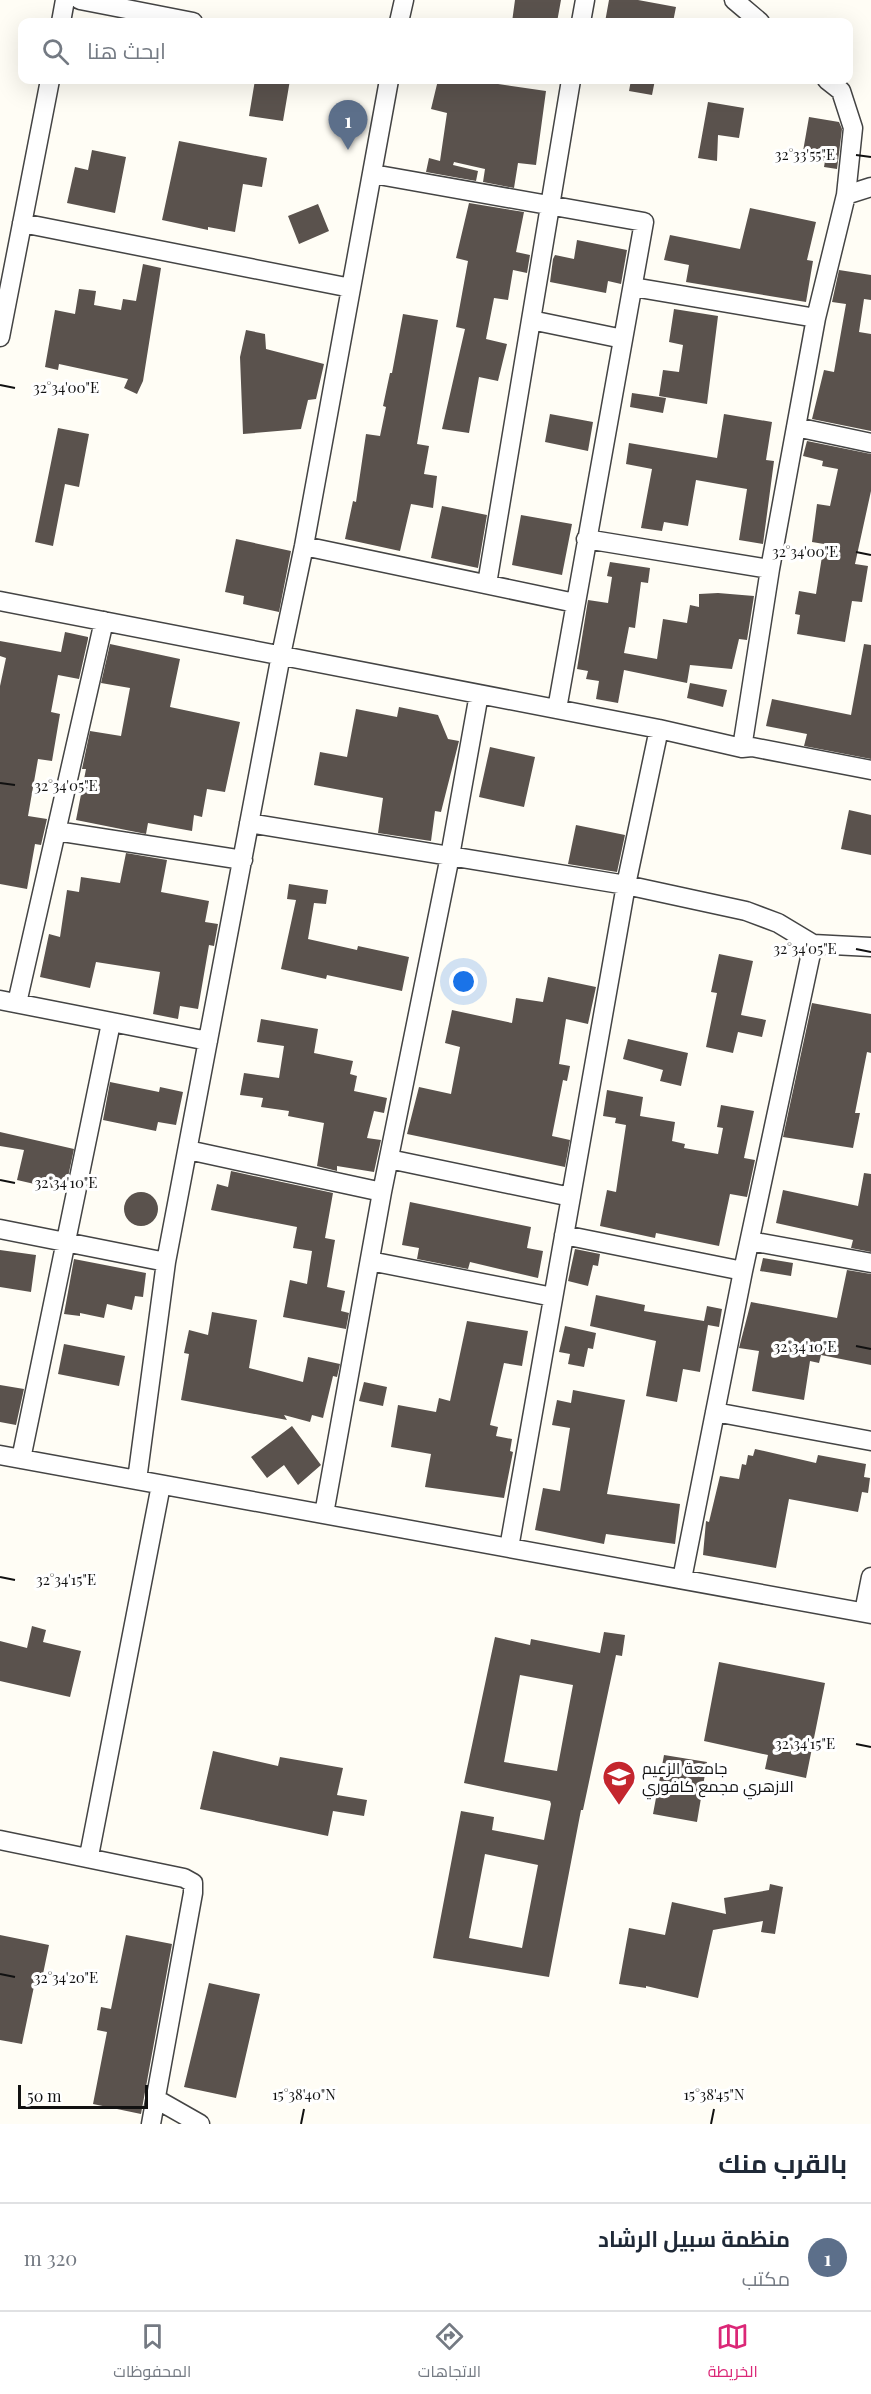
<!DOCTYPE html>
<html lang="ar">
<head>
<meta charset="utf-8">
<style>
	:root { --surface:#fff; --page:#f2f2f3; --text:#1f2937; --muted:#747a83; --line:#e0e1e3; --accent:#db2777 }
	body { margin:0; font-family:"Playfair Display",Cairo,serif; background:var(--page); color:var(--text); direction:rtl }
	.scale { position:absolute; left:18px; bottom:15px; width:130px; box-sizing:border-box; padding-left:6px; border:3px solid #111; border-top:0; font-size:16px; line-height:21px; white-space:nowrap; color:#111; -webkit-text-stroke:4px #fff; paint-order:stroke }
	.you { position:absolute; left:464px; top:982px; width:21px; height:21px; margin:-15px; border:4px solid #fff; border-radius:50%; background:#1a73e8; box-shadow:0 0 0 9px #1a73e833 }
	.badge { display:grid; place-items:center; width:39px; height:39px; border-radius:50%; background:var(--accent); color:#fff; font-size:20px; font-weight:700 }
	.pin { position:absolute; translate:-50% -50px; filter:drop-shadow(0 2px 3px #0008) }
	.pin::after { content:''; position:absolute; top:32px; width:21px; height:18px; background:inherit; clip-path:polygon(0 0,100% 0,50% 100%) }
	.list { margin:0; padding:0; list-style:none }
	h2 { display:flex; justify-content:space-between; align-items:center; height:78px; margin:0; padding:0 24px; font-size:26px }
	h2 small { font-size:20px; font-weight:400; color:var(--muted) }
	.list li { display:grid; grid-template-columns:39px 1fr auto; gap:18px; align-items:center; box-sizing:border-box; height:108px; padding:0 24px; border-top:2px solid var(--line) }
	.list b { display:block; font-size:22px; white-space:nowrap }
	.list p { margin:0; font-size:20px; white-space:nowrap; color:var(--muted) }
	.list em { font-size:20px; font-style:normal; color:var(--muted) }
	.icon { flex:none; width:33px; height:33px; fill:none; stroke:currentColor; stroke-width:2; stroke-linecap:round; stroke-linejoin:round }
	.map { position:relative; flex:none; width:871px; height:2124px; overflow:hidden; direction:ltr }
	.search { position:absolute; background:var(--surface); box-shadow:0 6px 24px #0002; left:18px; right:18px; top:18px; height:66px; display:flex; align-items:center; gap:15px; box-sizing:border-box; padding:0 21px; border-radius:12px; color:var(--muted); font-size:22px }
	.sheet { height:186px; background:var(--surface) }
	nav { display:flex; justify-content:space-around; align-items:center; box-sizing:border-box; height:84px; border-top:2px solid var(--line); background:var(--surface); font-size:16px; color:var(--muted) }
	nav a { display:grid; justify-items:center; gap:3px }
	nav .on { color:var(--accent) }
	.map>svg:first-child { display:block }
</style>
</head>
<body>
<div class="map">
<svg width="871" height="2124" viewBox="0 0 871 2124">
	<rect width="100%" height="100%" fill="#fffdf5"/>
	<path fill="#5a524d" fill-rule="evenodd" d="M515 0H561L557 22H512Z
		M609 0H638L676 7 673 22H605Z
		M255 80H290L283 121 249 116Z
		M438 80H471L546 91 536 165 518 163 514 188 483 182 485 169 454 162 453 165 478 171 476 181 426 172 429 158 440 161 447 113 431 109Z
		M631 80H655L652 95 629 91Z
		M708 102 744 108 739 138 718 135 717 161 698 158Z
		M809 117 839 122 842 129 837 169 824 167 825 161 802 157Z
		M179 141 267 158 262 187 243 184 235 232 208 227V230L162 220Z
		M92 150 126 157 115 213 67 203 75 167 88 170Z
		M469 203 524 212 516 252 530 255 527 273 513 270 508 300 494 298 486 339 507 344 498 381 479 377 469 433 442 429 465 329 456 327 468 261 456 258Z
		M318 204 329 231 299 244 288 216Z
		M750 208 816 222 807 260 813 261 806 302 686 282 689 265 664 260 670 235 740 249Z
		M577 240 627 250 621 284 608 281 606 293 550 282 553 259 555 255 574 259Z
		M143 264 161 268 143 381 137 394 124 388 128 379 59 364 58 370 45 367 55 310 75 314 79 289 96 291 94 305 121 310 123 299 136 301Z
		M839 270 871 275V300L864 299 859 332 871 334V431L812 419 824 370 834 372 846 304 832 302Z
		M674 309 718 316 707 404 659 396 663 370 679 372 683 345 669 342Z
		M403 314 438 320 417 444 429 446 424 474 437 476 433 508 411 504 400 551 345 539 353 501 356 502 366 434 380 436 386 407 383 406 390 373H392Z
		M246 330 265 334 266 349 324 364 316 399 308 400 301 429 243 434 240 357Z
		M632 393 666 398 663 413 630 407Z
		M550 414 593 422 588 451 545 442Z
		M724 414 772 422 766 460 774 461 763 544 739 540 747 489 696 480 688 526 664 522 662 531 641 528 652 469 626 464 629 443 717 458Z
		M58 428 89 434 79 487 65 484 53 546 35 542Z
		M807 441 871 454V491L855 564 868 566 862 602 852 601 845 642 797 634 800 615 795 614 799 591 816 594 824 544 812 542 817 504 830 506 838 469 822 466 823 461 803 456Z
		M442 506 487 515 478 568 431 558Z
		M521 515 572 524 562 575 512 565Z
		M236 539 291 551 279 612 243 604 244 596 225 592Z
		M610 562 650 568 648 583 641 582 635 628 629 627 624 653 657 659 663 619 687 623 690 605 699 607V594L718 593 754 596 747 640 739 639 732 669 690 665 687 683 624 670 618 703 596 699 599 681 586 679 588 671 577 669 588 600 608 603 612 577 607 576Z
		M65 632 88 637V639L79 679 58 675 51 712 60 714 52 761 38 759 28 816 47 819 41 845 35 844 27 889 0 884V686L6 658 0 656V641L61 652Z
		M110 644 180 659 170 707 240 722 225 792 207 789 202 817 194 815 192 831 148 823 146 834 76 820 86 769H82L90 731 121 736 130 688 101 683Z
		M864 644 871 645V759L804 746 807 734 766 726 772 699 851 715Z
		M690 683 727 690 723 707 687 698Z
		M399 707 438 715 448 739 459 741 441 812 435 811 431 841 378 833 383 798 314 785 320 752 347 757 356 709 397 717Z
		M490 747 535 757 524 807 479 797Z
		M849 810 871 815V855L841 849Z
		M576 825 625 835 617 872 568 864Z
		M126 853 167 860 161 892 209 901 205 922 218 924 214 946 209 945 198 1009 180 1006 178 1019 153 1014 160 972 96 962 90 988 40 977 49 934 60 937 67 890 79 892 81 877 120 883Z
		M289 884 328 890 326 904 314 903 308 939 357 950 358 946 409 957 402 991 327 975 326 979 281 969 296 900 287 899Z
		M719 954 753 961 741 1015 766 1020 762 1037 738 1032 733 1053 706 1047 717 993 711 992Z
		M548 977 596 987 588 1024 566 1019 559 1064 570 1066 567 1081 563 1080 552 1136 570 1140 565 1167 407 1134 419 1087 451 1094 460 1047 445 1043 452 1010 512 1023 516 998 543 1002Z
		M812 1003 871 1014V1053L867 1052 855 1113H860L853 1148 783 1137Z
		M261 1019 318 1029 314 1053 353 1061 350 1074 357 1076 354 1091 387 1098 384 1113 374 1111 367 1138 381 1140 374 1172 337 1166V1171L317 1166 324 1123 288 1116 289 1111 261 1107 263 1098 240 1095 244 1073 279 1078 284 1046 257 1042Z
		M628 1039 688 1053 681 1086 660 1081 663 1070 623 1059Z
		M110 1082 159 1092 160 1087 183 1092 176 1125 158 1122 156 1131 103 1120Z
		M607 1090 643 1097 640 1116 675 1122 672 1141 685 1144 684 1148 718 1154 723 1128 717 1127 721 1105 754 1111 744 1158 755 1160 747 1197 730 1194 719 1246 656 1233 655 1238 600 1226 607 1190 616 1192 626 1125 615 1123 616 1118 603 1116Z
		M0 1132 74 1149 65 1191 17 1180 24 1150 0 1146Z
		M231 1171 333 1193 325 1238 335 1240 327 1287 345 1291 341 1311 349 1313 346 1329 283 1317 290 1280 307 1284 312 1251 293 1248 297 1227 211 1210 217 1184 228 1187Z
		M864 1173 871 1174V1252L851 1248 853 1240 776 1223 783 1190 858 1206Z
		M124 1209a17 17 0 1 1 34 0a17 17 0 1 1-34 0Z
		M410 1202 531 1227 527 1248 543 1251 538 1278 470 1262 468 1269 417 1259 419 1248 402 1245Z
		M575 1249 600 1254 598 1266 593 1265 588 1286 568 1281Z
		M0 1250 36 1255 31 1292 0 1287Z
		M763 1258 793 1263 791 1276 760 1271Z
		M74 1259 146 1273 143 1297 135 1296 132 1310 107 1304 104 1318 80 1313V1316L64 1314Z
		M847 1270 871 1274V1365L821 1355 819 1363 810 1361 804 1400 752 1391 759 1351 739 1348 751 1302 837 1318Z
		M596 1295 645 1305 644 1311 704 1321 707 1306 722 1309 719 1327 708 1325 700 1372 683 1369 677 1402 646 1396 656 1341 590 1326Z
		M212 1312 257 1320 249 1368 303 1382 308 1357 340 1364 337 1377 333 1376 323 1418 312 1415 310 1422 284 1415 287 1420 181 1400 189 1354 184 1353 189 1330 208 1335Z
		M467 1321 528 1331 522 1366 504 1363 490 1425 498 1427 496 1436 512 1439 510 1451 513 1452 504 1498 425 1487 431 1454 391 1447 398 1405 436 1412 439 1398 450 1401Z
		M565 1326 596 1333 593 1349 588 1348 584 1367 568 1364 570 1354 559 1352Z
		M64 1344 125 1356 119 1386 58 1374Z
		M364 1382 387 1387 383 1406 359 1401Z
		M0 1385 24 1389 16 1425 0 1422Z
		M573 1390 625 1400 607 1494 680 1504 675 1544 606 1534 604 1544 535 1530 543 1488 560 1491 570 1428 552 1425 557 1400 571 1403Z
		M292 1426 321 1465 298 1485 284 1465 267 1478 251 1457Z
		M755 1449 816 1463 818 1455 866 1464 864 1477 870 1478 868 1493 862 1492 858 1512 789 1499 776 1568 703 1555 706 1521 709 1522 720 1476 739 1479 742 1464 746 1465 748 1455 753 1456Z
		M32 1626 46 1630 43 1642 81 1651 70 1697 0 1681V1641L27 1648Z
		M604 1632 625 1635 622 1656 616 1655 583 1810H581L549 1977 433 1958 461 1811 494 1817 492 1830 544 1840 551 1804 550 1801 464 1783 495 1637 530 1645 531 1639 600 1653ZM520 1675 573 1685 557 1771 504 1762ZM485 1854 538 1865 522 1948 469 1938Z
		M719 1662 825 1683 806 1778 765 1769 768 1755 704 1741Z
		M213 1751 278 1766 280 1757 343 1768 337 1795 367 1800 364 1816 333 1811 328 1836 200 1809Z
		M664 1755 707 1762 697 1822 653 1814Z
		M770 1884 783 1887 775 1934 761 1932 763 1921 713 1930 698 1998 646 1986V1988L619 1984 629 1928 665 1935 672 1902 726 1914 724 1898 769 1890Z
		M0 1935 49 1945 43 1974 37 1972 22 2044 0 2040Z
		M126 1935 172 1944 141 2114 93 2104 107 2032 97 2030 101 2007 111 2009Z
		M209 1983 260 1994 236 2098 184 2087Z"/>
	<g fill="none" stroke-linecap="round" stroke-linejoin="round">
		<g stroke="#444" stroke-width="21">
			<path id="street" d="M80 0 193 22
				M734 0 760 22
				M61 22 65 0
				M399 22 404 0
				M581 22 585 0
				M373 174 644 222 557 709
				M846 195 871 187
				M22 223 351 288
				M633 287 816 318
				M531 320 623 339
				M0 337 50 80
				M796 427 871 443
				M586 539 770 569
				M304 546 575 603
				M487 584 571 80
				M0 601 659 729 742 748 752 747 871 770
				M742 748 770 569 816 318 846 195 853 128 841 91 827 80
				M249 823 626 885 746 911 778 923 813 944 871 947
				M56 831 243 860
				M0 1000 208 1041
				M17 1003 104 621
				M188 1150 382 1192
				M389 1159 571 1197
				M0 1229 166 1262
				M564 1235 743 1271
				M750 1241 871 1263
				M370 1261 553 1297
				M715 1412 871 1441
				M0 1455 871 1614
				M21 1459 111 1023
				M137 1480 166 1262 281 655 304 546 389 80
				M324 1514 382 1192 450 856 479 694
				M509 1548 626 885 659 729
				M682 1579 743 1271 813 944
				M864 1612 871 1577
				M0 1840 184 1878 193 1883V1893L151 2124
				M89 1856 161 1485
				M156 2099 200 2124"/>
		</g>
		<use href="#street" stroke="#fff" stroke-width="18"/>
	</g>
	<path fill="none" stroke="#111" stroke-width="2" d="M856 155 871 157M0 385 15 388M856 552 871 555M0 783 15 785M856 949 871 952M0 1180 15 1183M856 1346 871 1349M0 1577 15 1580M856 1744 871 1747M0 1974 15 1977M301 2124 304 2109M711 2124 714 2109"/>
	<defs>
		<g id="university-pin" transform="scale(1.725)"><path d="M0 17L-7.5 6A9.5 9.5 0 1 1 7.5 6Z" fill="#c4262e" stroke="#fff"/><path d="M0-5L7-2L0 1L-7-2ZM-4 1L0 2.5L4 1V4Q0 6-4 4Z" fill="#fff"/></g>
	</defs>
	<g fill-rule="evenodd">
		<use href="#university-pin" x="619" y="1777"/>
	</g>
	<g text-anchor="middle" stroke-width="6" stroke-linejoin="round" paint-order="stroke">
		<g font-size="16" fill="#111" stroke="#fff" text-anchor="start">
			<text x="642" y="1774">جامعة الزعيم<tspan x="642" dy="18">الازهري مجمع كافوري</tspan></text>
		</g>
	</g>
	<g font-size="15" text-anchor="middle" fill="#111" stroke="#fff" stroke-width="6" stroke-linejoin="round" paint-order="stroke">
		<text x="805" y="160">32°33'55"E</text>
		<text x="66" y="393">32°34'00"E</text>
		<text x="805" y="557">32°34'00"E</text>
		<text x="66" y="791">32°34'05"E</text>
		<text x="805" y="954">32°34'05"E</text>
		<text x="66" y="1188">32°34'10"E</text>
		<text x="805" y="1352">32°34'10"E</text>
		<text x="66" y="1585">32°34'15"E</text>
		<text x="805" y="1749">32°34'15"E</text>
		<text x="66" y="1983">32°34'20"E</text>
		<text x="304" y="2100">15°38'40"N</text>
		<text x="714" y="2100">15°38'45"N</text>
	</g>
</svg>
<div class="scale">50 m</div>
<div class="you"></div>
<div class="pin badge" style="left:348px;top:150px;background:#5c6f8a">1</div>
<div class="search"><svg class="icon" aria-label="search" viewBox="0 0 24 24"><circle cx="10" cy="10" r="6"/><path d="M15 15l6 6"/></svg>ابحث هنا</div>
</div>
<section class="sheet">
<h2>بالقرب منك<small></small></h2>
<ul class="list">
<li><span class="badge" style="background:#5c6f8a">1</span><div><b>منظمة سبيل الرشاد</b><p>مكتب</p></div><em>320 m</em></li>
</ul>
</section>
<nav>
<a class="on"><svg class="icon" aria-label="map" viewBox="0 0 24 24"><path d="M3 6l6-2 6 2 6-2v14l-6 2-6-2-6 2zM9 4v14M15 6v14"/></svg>الخريطة</a>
<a><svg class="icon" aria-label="directions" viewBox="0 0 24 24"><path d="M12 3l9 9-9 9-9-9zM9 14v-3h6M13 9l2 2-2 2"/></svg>الاتجاهات</a>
<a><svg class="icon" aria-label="saved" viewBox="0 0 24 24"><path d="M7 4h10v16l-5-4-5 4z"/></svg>المحفوظات</a>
</nav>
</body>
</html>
